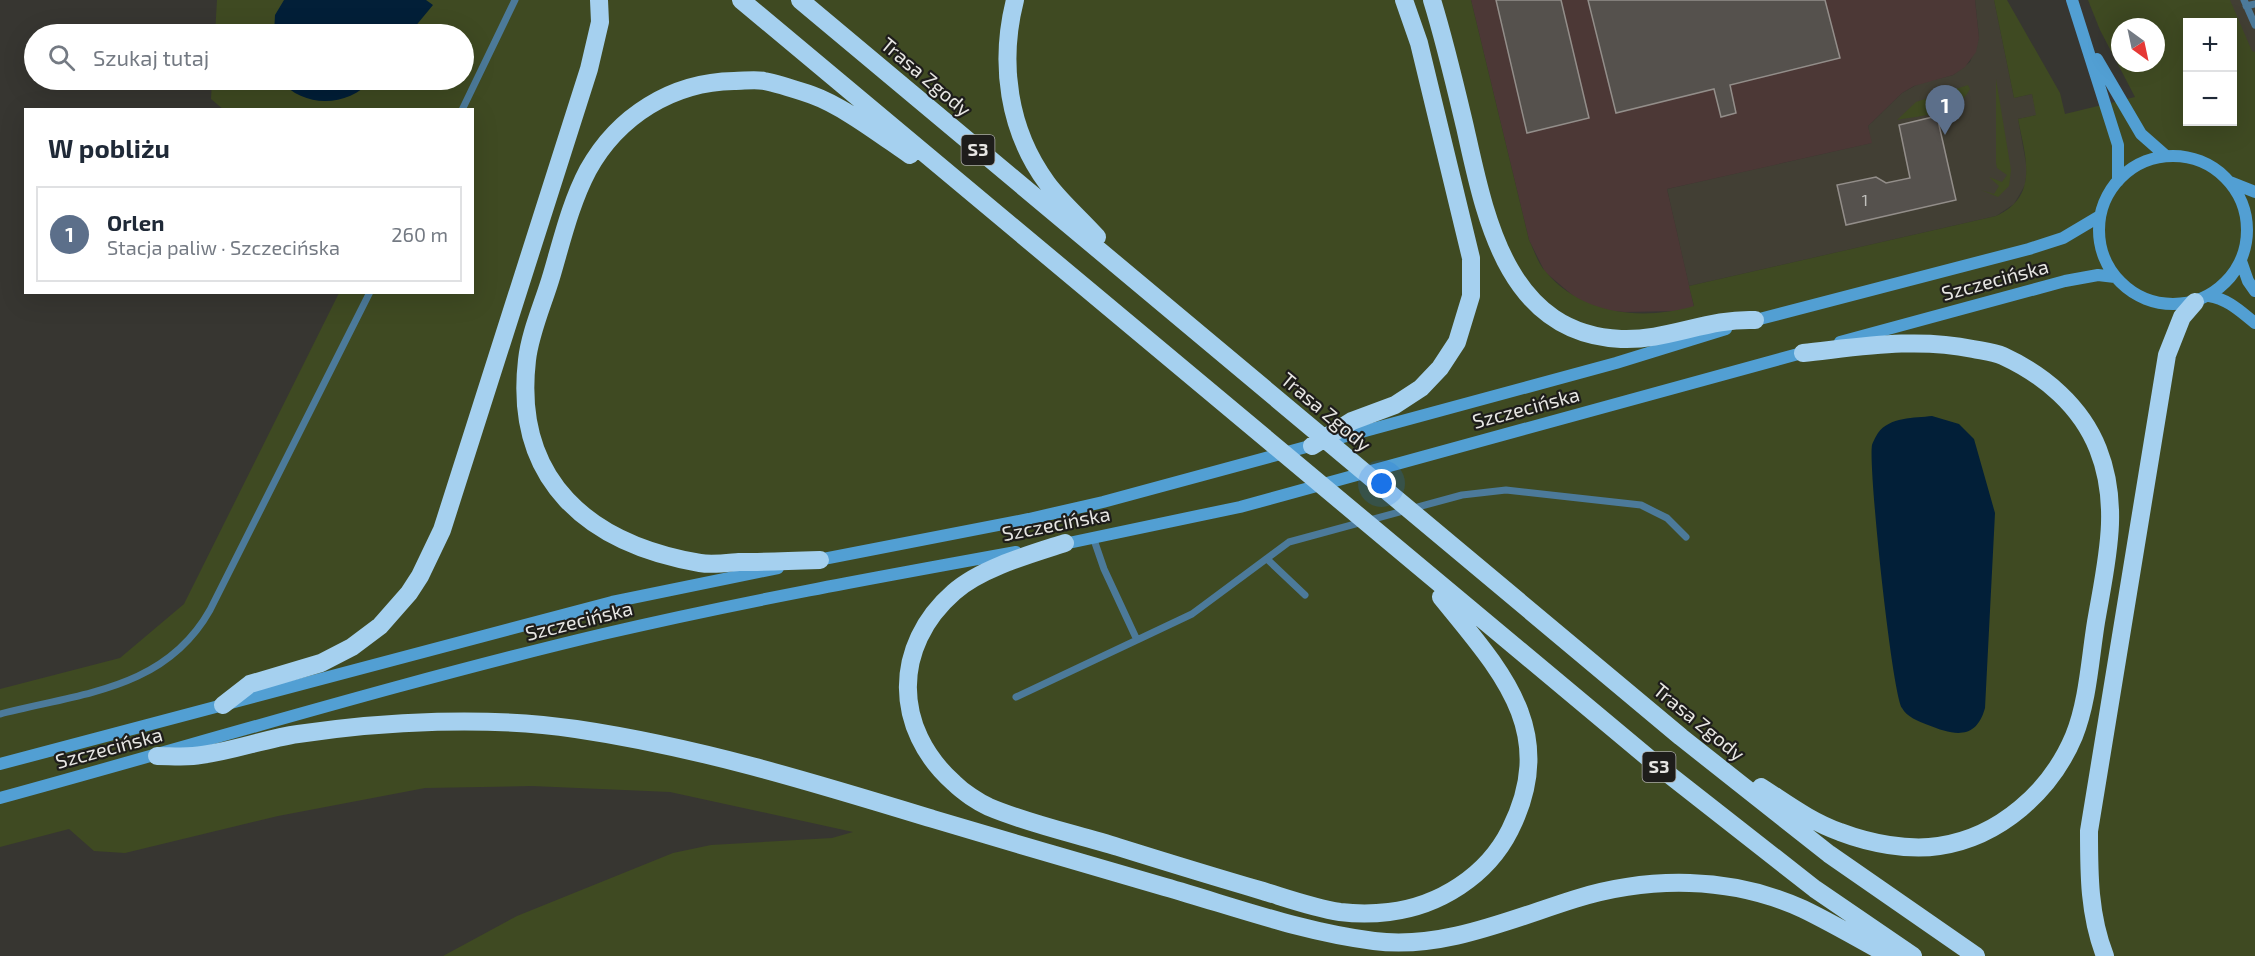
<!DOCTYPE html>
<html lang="pl">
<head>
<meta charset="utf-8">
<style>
	:root { --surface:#fff; --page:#f6f6f7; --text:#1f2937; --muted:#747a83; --line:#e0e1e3; --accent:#825e42 }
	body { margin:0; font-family:"Exo 2",sans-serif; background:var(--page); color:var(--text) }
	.controls { position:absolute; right:18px; top:18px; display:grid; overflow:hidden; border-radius:0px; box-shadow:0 6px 24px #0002 }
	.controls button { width:54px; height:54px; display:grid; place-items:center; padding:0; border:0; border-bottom:2px solid var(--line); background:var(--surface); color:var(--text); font:30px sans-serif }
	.compass { position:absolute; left:2111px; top:18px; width:54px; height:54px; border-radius:50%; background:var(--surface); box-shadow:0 6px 24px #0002; rotate:147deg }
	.you { position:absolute; left:1382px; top:484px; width:21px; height:21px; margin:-15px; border:4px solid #fff; border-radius:50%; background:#1a73e8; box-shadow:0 0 0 9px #1a73e833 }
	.badge { display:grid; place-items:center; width:39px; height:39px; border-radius:50%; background:var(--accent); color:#fff; font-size:20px; font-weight:700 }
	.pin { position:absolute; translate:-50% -50px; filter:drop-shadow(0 2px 3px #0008) }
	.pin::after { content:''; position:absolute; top:32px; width:21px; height:18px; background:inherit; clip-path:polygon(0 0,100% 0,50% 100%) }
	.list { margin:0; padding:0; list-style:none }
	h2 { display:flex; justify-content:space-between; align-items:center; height:78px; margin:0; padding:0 24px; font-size:26px }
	h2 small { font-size:20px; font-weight:400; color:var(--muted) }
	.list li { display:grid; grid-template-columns:39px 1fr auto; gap:18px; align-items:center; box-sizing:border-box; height:96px; margin:0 12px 12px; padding:0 12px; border:2px solid var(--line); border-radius:0px }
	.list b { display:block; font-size:22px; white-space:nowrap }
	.list p { margin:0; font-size:20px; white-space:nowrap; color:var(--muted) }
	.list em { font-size:20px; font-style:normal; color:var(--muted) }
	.icon { flex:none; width:33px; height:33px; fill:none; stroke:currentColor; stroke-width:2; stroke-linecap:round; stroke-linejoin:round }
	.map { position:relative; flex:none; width:2255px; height:956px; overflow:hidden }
	.search { position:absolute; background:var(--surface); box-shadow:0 6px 24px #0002; left:24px; top:24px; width:450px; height:66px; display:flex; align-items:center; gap:15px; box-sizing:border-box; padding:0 21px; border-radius:33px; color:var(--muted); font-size:22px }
	.panel { position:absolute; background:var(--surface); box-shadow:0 6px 24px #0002; left:24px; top:108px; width:450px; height:186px; border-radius:0px }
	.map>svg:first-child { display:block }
</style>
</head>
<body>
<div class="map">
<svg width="2255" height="956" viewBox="0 0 2255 956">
	<rect width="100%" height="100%" fill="#373631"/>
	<path fill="#423f34" d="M1975 0H1994L2014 98 2032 94 2037 115 2018 119 2027 169 2025 185 2014 204 1996 216 1689 286 1667 189 1871 143 1868 126 1902 93 1918 84 1953 75 1970 62 1979 38Z
		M2218 0H2255V117L2232 22Z"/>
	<path fill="#4c3836" d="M1471 0H1975L1979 38 1976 52 1965 67 1953 75 1914 86 1902 93 1868 126 1872 143 1667 189 1694 307 1678 311 1625 312 1600 310 1577 299 1545 272 1529 240Z"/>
	<path fill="#3f4a22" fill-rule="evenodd" d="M217 0H1471L1529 240C1534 250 1538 264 1546 272 1582 315 1642 321 1694 306L1689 286 1996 216C2040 196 2025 156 2018 119L2036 115 2032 94 2014 98 1994 0H2007L2060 93 2065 114 2135 97 2100 30 2088 0H2230L2252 51 2255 52V956H443L517 916 673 853 711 845 832 838 853 832 670 792 532 786 425 788 278 816 125 853 94 851 69 829 0 847V689L120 658 184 604 339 293 472 292V110H224L211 99 212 80H464V34H215ZM2188 22H2232V122H2188ZM2120 27H2156V63H2120Z
		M1996 79 2011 170 2009 186 1998 197 1981 190 1994 194 1999 186 1989 177 2002 182 2007 175 1997 168 1996 163Z
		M1968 85 1970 89C1957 115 1923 115 1897 120L1916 102Z"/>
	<path fill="#021f38" d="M284 0H426L433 5 409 34H274L275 15Z
		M280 80H372C348 107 304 109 280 80Z
		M1932 416 1959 424 1974 439 1995 513 1985 708C1976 741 1953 735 1928 725 1918 721 1907 717 1902 708 1892 692 1868 468 1872 445 1873 442 1876 436 1878 433 1889 417 1915 418 1932 416Z"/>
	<path fill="#55514d" stroke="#938e8a" stroke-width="1.5" d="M1496 0H1561L1589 118 1527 133Z
		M1588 0H1825L1840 58 1730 85 1736 113 1721 117 1714 89 1616 113Z
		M1937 116 1956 200 1846 225 1837 185 1876 177 1886 183 1910 178 1899 125Z"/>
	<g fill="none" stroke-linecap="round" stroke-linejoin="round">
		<path stroke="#4c7a9a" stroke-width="7" d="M2244 0 2255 25
			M2246 6 2255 4
			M462 110 515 0
			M1267 559 1305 595
			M1137 640 1192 614 1289 542 1462 495 1506 490 1641 505 1667 518 1686 537
			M1016 697 1137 640 1104 569 1093 537
			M0 714C81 693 165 690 210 610L370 292"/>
		<path stroke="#529fd3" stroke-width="12" d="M2072 0 2118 145V181
			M2097 59 2141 134 2166 156
			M2099 230a74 74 0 1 1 148 0a74 74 0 1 1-148 0Z
			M2230 182 2255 192
			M2241 261 2248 281 2255 291
			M2209 296C2228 299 2241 312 2255 323
			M1748 322 2029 249 2063 238 2100 216
			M1840 342 2065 281 2098 275 2115 277
			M1059 545 1240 507 1809 351
			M813 561 1029 519 1103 502 1616 363 1726 329
			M0 764 612 602 778 568
			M0 798C201 743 401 682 603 634 740 602 878 577 1016 552"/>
		<path stroke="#a5d0ef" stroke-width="18" d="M741 0 1658 766 1815 889 1913 956
			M800 0 1681 737 1829 854 1976 956
			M1015 0C999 63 1008 130 1047 183 1061 202 1081 219 1097 237
			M1432 0C1445 42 1455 85 1465 127 1485 216 1506 334 1621 339 1667 341 1708 318 1755 320
			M1312 446 1352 421 1395 405 1421 388 1440 368 1457 342 1471 296V258L1419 43 1404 0
			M1065 543C1031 554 981 568 954 592 892 646 893 729 954 783 963 792 978 802 989 807 1029 824 1076 834 1118 847 1166 862 1215 877 1263 891 1289 899 1314 908 1340 912 1356 914 1373 914 1389 912 1439 906 1487 876 1510 830 1560 731 1500 670 1441 597
			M820 560C793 561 766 562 739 562 727 563 712 565 700 563 589 544 513 481 527 360 530 332 544 302 552 274 562 240 571 202 588 170 618 116 672 82 734 81 744 81 755 79 764 81 780 84 797 90 812 95 843 106 882 136 910 155
			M223 705 250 684 321 663 352 647 380 626 409 593 420 576 442 530 589 69 600 22 599 0
			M157 756C169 756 181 757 193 756 228 753 263 739 298 734 386 721 489 716 576 729 698 747 815 783 933 819 1010 842 1088 865 1165 887 1235 907 1302 932 1374 941 1442 950 1511 919 1575 899 1649 876 1731 876 1803 909 1832 923 1861 940 1890 956
			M1761 787C1786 803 1811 822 1840 832 1869 843 1908 851 1939 846 2000 837 2051 791 2074 736 2088 701 2090 659 2096 622 2106 563 2121 507 2098 449 2081 406 2044 375 2003 356 1994 352 1983 351 1973 349 1916 337 1860 347 1803 353
			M2105 956C2089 915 2089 874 2089 831L2167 355 2182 317 2195 302"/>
	</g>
	<g text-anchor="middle" stroke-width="4.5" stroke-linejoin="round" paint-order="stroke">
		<g font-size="16" fill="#c2c1be">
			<text x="1865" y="206">1</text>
		</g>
		<g fill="#1e1d1b" stroke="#abaaa7" stroke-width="1.5">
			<rect x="961.5" y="135" width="33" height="30" rx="4.5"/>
			<rect x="1642.5" y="752" width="33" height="30" rx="4.5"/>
		</g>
		<g font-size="18" font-weight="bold" fill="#e7e6e3">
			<text x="978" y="156">S3</text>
			<text x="1659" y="773">S3</text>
		</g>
		<g font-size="20" fill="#e7e6e3" stroke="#1e1d1b">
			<text transform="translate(926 77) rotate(40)" y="7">Trasa Zgody</text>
			<text transform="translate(1995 280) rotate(-15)" y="7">Szczecińska</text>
			<text transform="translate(1526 408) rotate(-15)" y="7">Szczecińska</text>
			<text transform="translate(1326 412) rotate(40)" y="7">Trasa Zgody</text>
			<text transform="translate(1056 524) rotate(-11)" y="7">Szczecińska</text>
			<text transform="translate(579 621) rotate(-14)" y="7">Szczecińska</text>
			<text transform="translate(1699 722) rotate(39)" y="7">Trasa Zgody</text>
			<text transform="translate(109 748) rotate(-15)" y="7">Szczecińska</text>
		</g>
	</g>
</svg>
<div class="controls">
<button>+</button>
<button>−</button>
</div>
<svg class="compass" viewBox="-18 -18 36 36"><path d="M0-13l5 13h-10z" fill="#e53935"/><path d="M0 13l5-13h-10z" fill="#747a83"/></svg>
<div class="you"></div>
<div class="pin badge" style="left:1945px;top:135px;background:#5c6f8a">1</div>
<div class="search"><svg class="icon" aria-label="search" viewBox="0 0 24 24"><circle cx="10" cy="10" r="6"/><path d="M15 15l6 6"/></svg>Szukaj tutaj</div>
<section class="panel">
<h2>W pobliżu<small></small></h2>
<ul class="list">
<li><span class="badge" style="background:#5c6f8a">1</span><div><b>Orlen</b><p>Stacja paliw · Szczecińska</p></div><em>260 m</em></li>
</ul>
</section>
</div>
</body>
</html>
